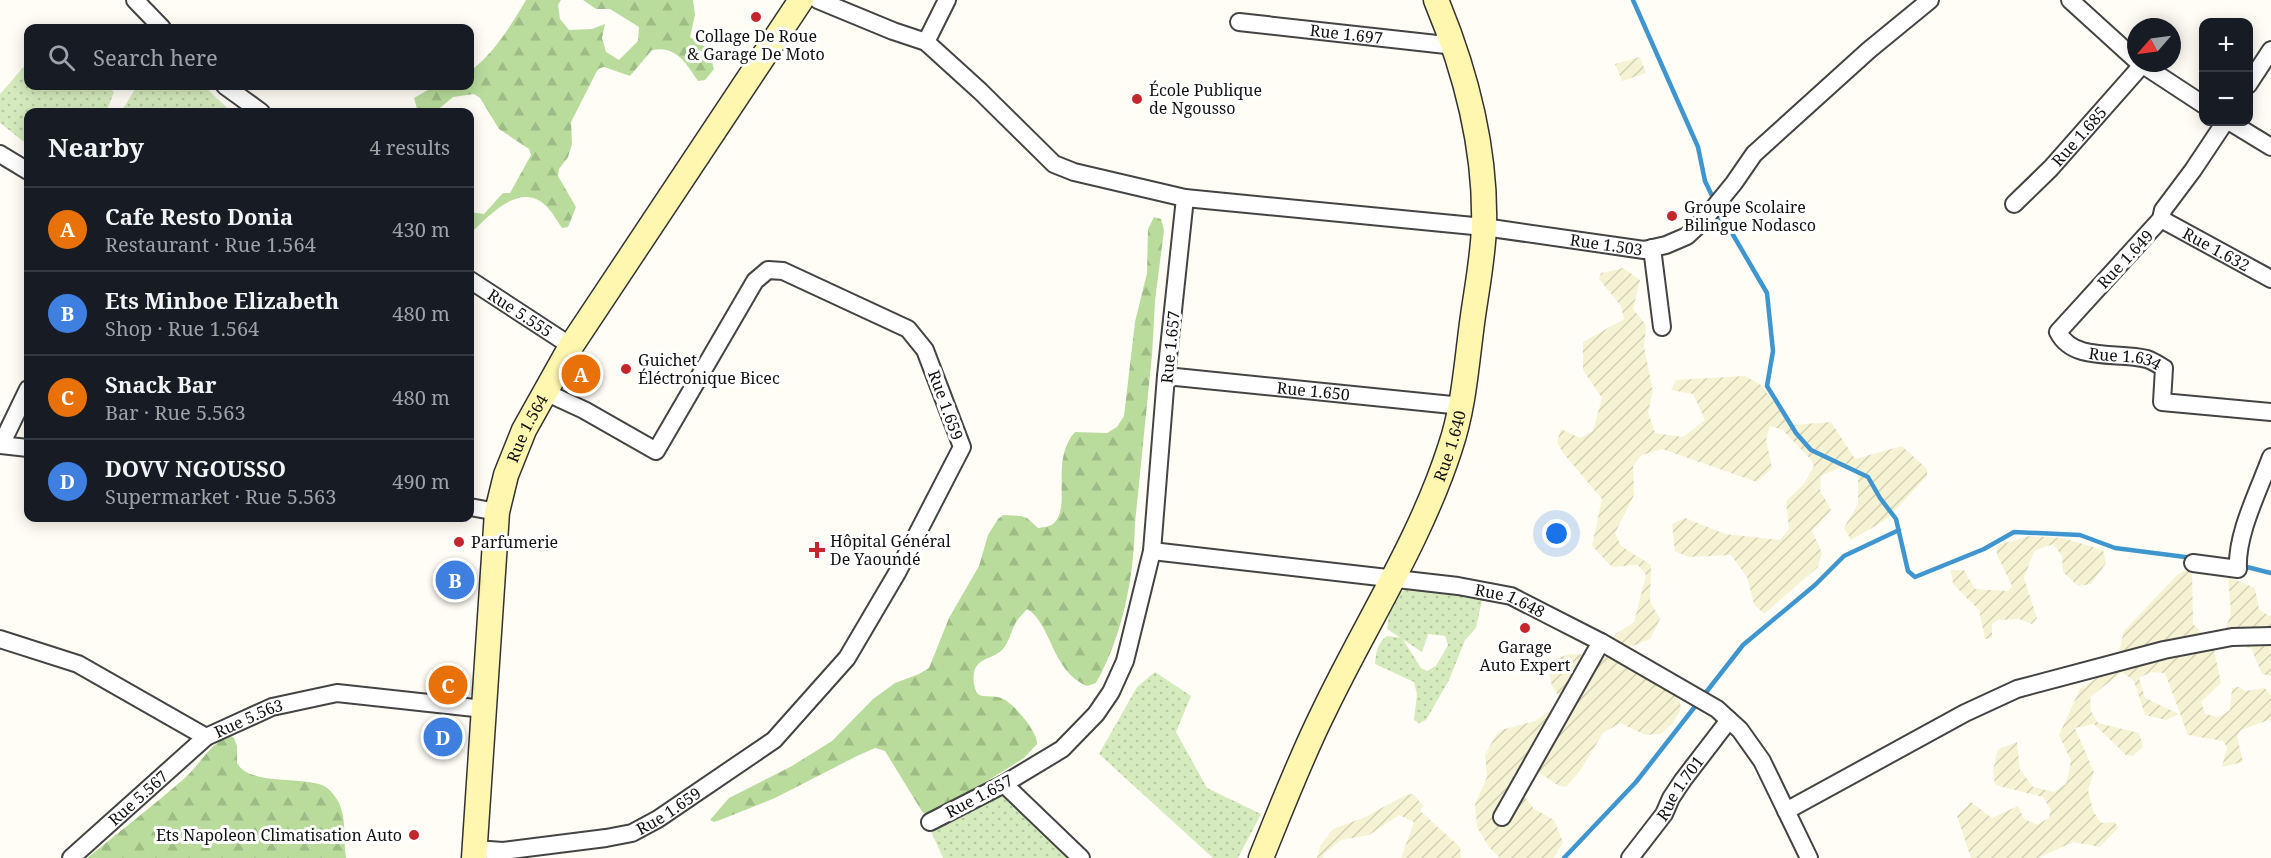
<!DOCTYPE html>
<html lang="en">
<head>
<meta charset="utf-8">
<style>
	:root { --surface:#171b24; --page:#20242c; --text:#f1f3f6; --muted:#9ea1a6; --line:#363941; --accent:#c4262e }
	body { margin:0; font-family:"Noto Serif",serif; background:var(--page); color:var(--text) }
	.controls { position:absolute; right:18px; top:18px; display:grid; overflow:hidden; border-radius:12px; box-shadow:0 3px 15px #0003 }
	.controls button { width:54px; height:54px; display:grid; place-items:center; padding:0; border:0; border-bottom:2px solid var(--line); background:var(--surface); color:var(--text); font:30px sans-serif }
	.compass { position:absolute; left:2127px; top:18px; width:54px; height:54px; border-radius:50%; background:var(--surface); box-shadow:0 3px 15px #0003; rotate:242deg }
	.you { position:absolute; left:1557px; top:534px; width:21px; height:21px; margin:-15px; border:4px solid #fff; border-radius:50%; background:#1a73e8; box-shadow:0 0 0 9px #1a73e833 }
	.badge { display:grid; place-items:center; width:39px; height:39px; border-radius:50%; background:var(--accent); color:#fff; font-size:20px; font-weight:700 }
	.pin { position:absolute; translate:-50% -50%; border:3px solid #fff; box-shadow:0 2px 6px #0006 }
	.list { margin:0; padding:0; list-style:none }
	h2 { display:flex; justify-content:space-between; align-items:center; height:78px; margin:0; padding:0 24px; font-size:26px }
	h2 small { font-size:20px; font-weight:400; color:var(--muted) }
	.list li { display:grid; grid-template-columns:39px 1fr auto; gap:18px; align-items:center; box-sizing:border-box; height:84px; padding:0 24px; border-top:2px solid var(--line) }
	.list b { display:block; font-size:22px; white-space:nowrap }
	.list p { margin:0; font-size:20px; white-space:nowrap; color:var(--muted) }
	.list em { font-size:20px; font-style:normal; color:var(--muted) }
	.icon { flex:none; width:33px; height:33px; fill:none; stroke:currentColor; stroke-width:2; stroke-linecap:round; stroke-linejoin:round }
	.map { position:relative; flex:none; width:2271px; height:858px; overflow:hidden }
	.search { position:absolute; background:var(--surface); box-shadow:0 3px 15px #0003; left:24px; top:24px; width:450px; height:66px; display:flex; align-items:center; gap:15px; box-sizing:border-box; padding:0 21px; border-radius:12px; color:var(--muted); font-size:22px }
	.panel { position:absolute; background:var(--surface); box-shadow:0 3px 15px #0003; left:24px; top:108px; width:450px; height:414px; border-radius:12px }
	.map>svg:first-child { display:block }
</style>
</head>
<body>
<div class="map">
<svg width="2271" height="858" viewBox="0 0 2271 858">
	<defs>
		<pattern id="farmland-furrows" width="10" height="10" patternUnits="userSpaceOnUse" patternTransform="scale(1.5)"><rect width="10" height="10" fill="#f6f3d4"/><path d="M-1 1l2-2M0 10L10 0M9 11l2-2" fill="none" stroke="#d2cfb5"/></pattern>
		<pattern id="grass-dots" width="8" height="8" patternUnits="userSpaceOnUse" patternTransform="scale(1.5)"><rect width="8" height="8" fill="#d5ebbd"/><path d="M2 2h.1M6 6h.1" fill="none" stroke="#b6c8a1" stroke-width="1.8" stroke-linecap="round"/></pattern>
		<pattern id="forest-firs" width="22" height="20" patternUnits="userSpaceOnUse" patternTransform="scale(1.5)"><rect width="22" height="20" fill="#b9dc9c"/><path d="M5 1l3.5 6h-7zM16 11l3.5 6h-7z" fill="#9ebc85"/></pattern>
	</defs>
	<rect width="100%" height="100%" fill="#fffdf5"/>
	<path fill="url(#farmland-furrows)" d="M1640 57 1646 73 1622 81 1615 64Z
		M1623 268 1640 280 1633 309 1646 325 1644 347 1653 391 1648 412 1655 433 1683 437 1705 420 1693 394 1671 390 1676 380 1745 376 1761 385 1791 425 1831 422 1855 459 1902 446 1927 469V476L1887 519 1851 540 1844 528 1858 504V477L1855 471 1841 467 1821 476 1820 490 1831 510 1812 531 1822 553 1818 567 1764 614 1754 604 1747 577 1731 555 1688 557 1675 551 1672 524 1685 518 1725 534 1780 540 1789 529 1786 501 1804 484 1814 466 1811 460 1783 430 1770 426 1766 440 1772 468 1757 482 1662 449 1642 455 1633 466 1634 495 1615 533 1621 546 1651 565 1650 601 1660 619 1650 639 1630 647 1616 644 1612 639 1616 634 1634 622 1646 575 1638 565 1612 567 1592 546 1602 499 1563 453 1557 442 1561 429 1580 438 1593 431 1602 398 1583 370V342L1624 319 1621 306 1599 279 1601 273Z
		M2030 536 2062 538 2103 550 2106 563 2091 584 2078 586 2063 572 2062 556 2053 544 2034 551 2024 578 2037 618 2032 624 2019 619 1998 620 1992 624V638L1985 639 1979 610 1953 584 1951 570H1964L1975 589 2008 591 2012 586 1997 555V545Z
		M2186 570 2192 574 2193 624 2203 634 2217 637 2224 634 2231 613 2228 577 2255 588 2259 609 2269 616 2271 615V676L2262 674 2251 648 2230 644 2214 650 2221 683 2201 702 2205 714 2218 717 2230 710 2232 688 2239 687 2245 691 2265 688 2271 696V719L2241 730 2237 736 2243 762 2222 767 2227 747 2223 741 2188 735 2165 673 2151 672 2139 678 2145 698 2179 714 2166 720 2145 715 2134 681 2122 672 2090 697 2091 711 2098 723 2139 733 2143 747 2133 756 2126 755 2094 724 2075 728 2094 772 2088 790 2093 811 2101 823 2115 822 2118 828 2100 847 2073 842 2038 858H1971L1957 816 1971 802 1992 818 2018 806 2024 819 2037 825 2049 818 2051 810 2043 797 1995 785 1993 771 1998 749 2017 742 2020 770 2033 787 2054 792 2066 784 2071 761 2059 735 2080 689 2116 665 2124 631 2177 575Z
		M1570 654 1598 655 1626 662 1675 692 1681 706 1679 713 1672 724 1661 734 1646 735 1620 723 1603 733 1580 771 1566 787 1559 786 1535 770 1520 791 1534 809 1554 820 1563 842 1554 858H1500L1488 846 1477 827 1475 804 1487 777 1485 755 1496 735 1501 730 1535 721 1558 705 1560 698 1552 686 1549 672 1551 665 1556 659Z
		M1413 794 1423 805 1420 811 1460 847 1461 858H1401L1414 822 1399 815 1369 835 1341 840 1324 854 1323 858H1317L1320 846 1333 829 1365 817 1406 795Z"/>
	<path fill="url(#grass-dots)" d="M28 62V86H107L114 92 107 110 98 112H28V145L0 123V94Z
		M137 86H204L228 109 225 112H121Z
		M1407 586 1453 589 1482 600 1476 628 1465 640 1449 680 1426 720 1419 723 1414 720 1417 694 1414 682 1375 664C1376 653 1377 643 1387 636L1402 638 1421 668 1427 671 1436 666 1448 645 1445 636 1428 634 1422 652 1387 629 1391 603Z
		M1155 672 1191 696 1176 732 1207 788 1261 814 1238 858H1213L1099 754 1137 687Z
		M1006 794 1069 858H943L930 829Z"/>
	<path fill="url(#forest-firs)" d="M526 0H561L558 5 560 19 569 30 592 29 605 24 602 38 606 52 619 60 638 41 639 27 610 9H596L583 0H693L695 15 690 37 708 49 714 69 705 80 698 81C686 63 676 45 652 50L630 76 604 67 598 69 571 122 572 144 568 157 559 169 558 176 576 207 568 227 562 228C557 221 552 211 545 205 519 181 488 217 470 234V212L484 214 503 193H510L531 155 529 149 499 129 480 98 474 94 453 97 435 112H418L414 98 435 86H470V71C494 54 511 25 526 0Z
		M1154 217 1161 219 1164 230 1155 301 1152 355 1135 523C1134 577 1123 635 1096 683L1087 686C1051 671 1051 622 1027 609 1023 614 1018 618 1015 624 1011 632 1009 642 1003 649 995 658 982 657 976 667 972 673 973 688 978 694 983 698 995 695 1001 698 1013 702 1038 732 1037 744L1024 758 941 810 928 814 923 813 885 751 875 748 857 756 775 798 720 820 714 822 710 820 729 798 792 766 832 741 873 699 895 683 919 674 929 668 949 618 979 566 988 535 998 519 1003 515 1021 516 1027 518 1038 528C1044 527 1051 527 1055 522 1071 505 1050 459 1075 432L1107 433 1117 427 1124 416 1135 322 1147 273 1148 229Z
		M230 736 234 738 237 746V763C249 786 305 776 324 786 330 789 336 797 339 803 347 820 343 840 346 858H87C120 831 154 805 186 777 200 764 211 742 230 736Z"/>
	<g fill="none" stroke-linecap="round" stroke-linejoin="round">
		<path stroke="#3f96cf" stroke-width="4.5" d="M1633 0 1698 147 1705 181 1714 200
			M1715 213 1719 220 1729 228 1767 293 1773 351 1767 386 1796 433 1811 450 1868 477 1880 498 1896 519 1908 571 1915 577 1984 549 2014 532 2080 535 2115 548 2193 558
			M2243 566 2271 573
			M1564 858 1636 782 1743 645 1815 585 1844 556 1899 530"/>
		<g stroke="#444" stroke-width="20">
			<g id="street">
				<path d="M135 0 162 28"/>
				<path d="M818 0 893 31 926 42 980 91 1054 164 1074 172 1185 198 1166 376 1152 551 1125 661 1111 692 1096 714 1062 749 1004 784 930 822"/>
				<path d="M2070 0 2136 60"/>
				<path id="s1" d="M1239 22 1455 46"/>
				<path d="M926 42 947 0"/>
				<path d="M2140 63 2204 105"/>
				<path d="M2248 85 2271 50"/>
				<path d="M225 86 261 112"/>
				<path id="s2" d="M2225 122 2193 170 2163 210 2161 219 2058 332C2074 363 2118 351 2147 359 2153 361 2159 365 2164 368L2162 402 2271 412"/>
				<path d="M2230 122 2271 147"/>
				<path d="M0 154 28 171"/>
				<path id="s3" d="M1185 198 1484 227 1644 250 1666 245 1687 236 1703 221 1734 183 1754 154 1869 50 1930 0"/>
				<path id="s4" d="M2014 204 2051 168 2142 65"/>
				<path id="s5" d="M2161 219 2271 279"/>
				<path d="M1652 248 1662 327"/>
				<path id="s6" d="M470 280 571 346"/>
				<path id="s7" d="M1166 376 1462 406"/>
				<path d="M0 445 28 448"/>
				<path d="M1 445 28 389"/>
				<path d="M470 507 497 512"/>
				<path id="s8" d="M1152 551 1458 586 1511 596 1601 642 1717 709 1740 730 1762 761 1809 858"/>
				<path d="M2193 563 2238 569C2236 534 2259 490 2271 457"/>
				<path d="M0 639 78 664 206 737"/>
				<path d="M1004 784 1081 858"/>
				<path d="M1786 811 1965 713 2017 689 2164 650 2232 637 2271 636"/>
				<path d="M1502 817 1601 642"/>
				<path id="s9" d="M475 849 503 851 606 838 632 833 658 819 774 740 847 658 897 573 962 447 925 350 908 329 783 271 768 270 755 281 656 451 584 410 545 392"/>
				<path id="s10" d="M71 858 206 737 272 707 337 693 484 709"/>
				<path id="s11" d="M1630 858 1664 814 1671 798 1683 780 1729 720"/>
			</g>
		</g>
		<g stroke="#333" stroke-width="27">
			<g id="secondary">
				<path id="s12" d="M474 858 497 512 506 475 524 430 571 346 801 0"/>
				<path id="s13" d="M1261 858C1281 809 1300 759 1324 711 1366 623 1420 541 1450 448 1463 410 1466 370 1471 331 1475 297 1483 261 1484 226 1486 148 1466 72 1436 0"/>
			</g>
		</g>
		<use href="#street" stroke="#fff" stroke-width="16"/>
		<use href="#secondary" stroke="#fff6b0" stroke-width="24"/>
	</g>
	<g fill="#c4262e" stroke="#fff" stroke-width="2">
		<circle cx="756" cy="17" r="6"/>
		<circle cx="1137" cy="99" r="6"/>
		<circle cx="1672" cy="216" r="6"/>
		<circle cx="626" cy="369" r="6"/>
		<circle cx="459" cy="542" r="6"/>
		<path d="M814 541h6v6h6v6h-6v6h-6v-6h-6v-6h6z"/>
		<circle cx="1525" cy="628" r="6"/>
		<circle cx="414" cy="835" r="6"/>
	</g>
	<g text-anchor="middle" stroke-width="6" stroke-linejoin="round" paint-order="stroke">
		<g font-size="16" fill="#111" stroke="#fff">
			<text dy="6" stroke="none"><textPath href="#s1" startOffset="108">Rue 1.697</textPath></text>
			<text dy="6" stroke="none"><textPath href="#s4" startOffset="94">Rue 1.685</textPath></text>
			<text dy="6" stroke="none"><textPath href="#s3" startOffset="424">Rue 1.503</textPath></text>
			<text dy="6" stroke="none"><textPath href="#s5" startOffset="63">Rue 1.632</textPath></text>
			<text transform="translate(2125 259) rotate(-47)" y="6">Rue 1.649</text>
			<text dy="6" stroke="none"><textPath href="#s6" startOffset="60">Rue 5.555</textPath></text>
			<text transform="translate(1170 347) rotate(-84)" y="6">Rue 1.657</text>
			<text dy="6" stroke="none"><textPath href="#s2" startOffset="345">Rue 1.634</textPath></text>
			<text dy="6" stroke="none"><textPath href="#s7" startOffset="148">Rue 1.650</textPath></text>
			<text transform="translate(946 405) rotate(70)" y="6">Rue 1.659</text>
			<text dy="6" stroke="none"><textPath href="#s12" startOffset="436">Rue 1.564</textPath></text>
			<text dy="6" stroke="none"><textPath href="#s13" startOffset="454">Rue 1.640</textPath></text>
			<text dy="6" stroke="none"><textPath href="#s8" startOffset="362">Rue 1.648</textPath></text>
			<text dy="6" stroke="none"><textPath href="#s10" startOffset="228">Rue 5.563</textPath></text>
			<text dy="6" stroke="none"><textPath href="#s11" startOffset="86">Rue 1.701</textPath></text>
			<text transform="translate(979 796) rotate(-28)" y="6">Rue 1.657</text>
			<text dy="6" stroke="none"><textPath href="#s10" startOffset="90">Rue 5.567</textPath></text>
			<text dy="6" stroke="none"><textPath href="#s9" startOffset="201">Rue 1.659</textPath></text>
		</g>
		<g font-size="16" fill="#111" stroke="#fff" text-anchor="start">
			<text x="756" y="42" text-anchor="middle">Collage De Roue<tspan x="756" dy="18">&amp; Garage De Moto</tspan></text>
			<text x="1149" y="96">École Publique<tspan x="1149" dy="18">de Ngousso</tspan></text>
			<text x="1684" y="213">Groupe Scolaire<tspan x="1684" dy="18">Bilingue Nodasco</tspan></text>
			<text x="638" y="366">Guichet<tspan x="638" dy="18">Éléctronique Bicec</tspan></text>
			<text x="830" y="547">Hôpital Général<tspan x="830" dy="18">De Yaoundé</tspan></text>
			<text x="471" y="548">Parfumerie</text>
			<text x="1525" y="653" text-anchor="middle">Garage<tspan x="1525" dy="18">Auto Expert</tspan></text>
			<text x="402" y="841" text-anchor="end">Ets Napoleon Climatisation Auto</text>
		</g>
	</g>
</svg>
<div class="controls">
<button>+</button>
<button>−</button>
</div>
<svg class="compass" viewBox="-18 -18 36 36"><path d="M0-13l5 13h-10z" fill="#e53935"/><path d="M0 13l5-13h-10z" fill="#9ea1a6"/></svg>
<div class="you"></div>
<div class="pin badge" style="left:581px;top:374px;background:#e8710a">A</div>
<div class="pin badge" style="left:455px;top:580px;background:#3f7fe0">B</div>
<div class="pin badge" style="left:448px;top:685px;background:#e8710a">C</div>
<div class="pin badge" style="left:443px;top:737px;background:#3f7fe0">D</div>
<div class="search"><svg class="icon" aria-label="search" viewBox="0 0 24 24"><circle cx="10" cy="10" r="6"/><path d="M15 15l6 6"/></svg>Search here</div>
<section class="panel">
<h2>Nearby<small>4 results</small></h2>
<ul class="list">
<li><span class="badge" style="background:#e8710a">A</span><div><b>Cafe Resto Donia</b><p>Restaurant · Rue 1.564</p></div><em>430 m</em></li>
<li><span class="badge" style="background:#3f7fe0">B</span><div><b>Ets Minboe Elizabeth</b><p>Shop · Rue 1.564</p></div><em>480 m</em></li>
<li><span class="badge" style="background:#e8710a">C</span><div><b>Snack Bar</b><p>Bar · Rue 5.563</p></div><em>480 m</em></li>
<li><span class="badge" style="background:#3f7fe0">D</span><div><b>DOVV NGOUSSO</b><p>Supermarket · Rue 5.563</p></div><em>490 m</em></li>
</ul>
</section>
</div>
</body>
</html>
